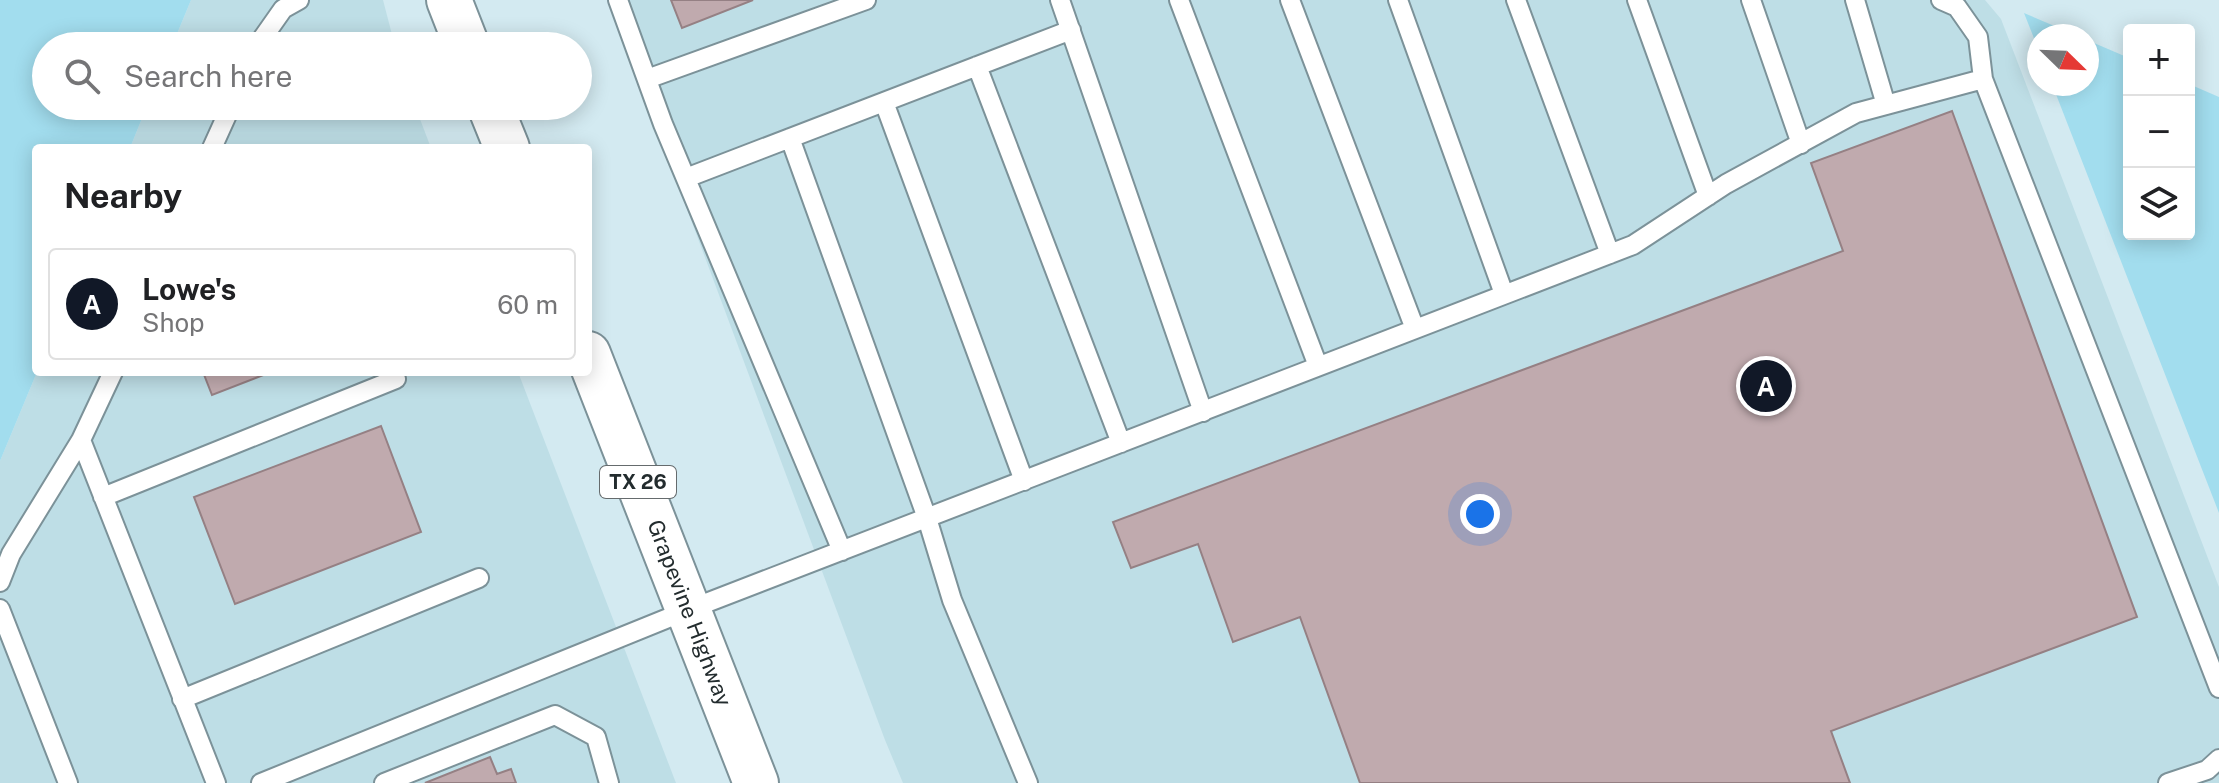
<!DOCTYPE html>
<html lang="en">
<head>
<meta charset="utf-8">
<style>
	:root { --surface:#fff; --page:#f6f6f6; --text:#202124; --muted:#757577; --line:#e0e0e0; --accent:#111827 }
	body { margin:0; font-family:"Public Sans",sans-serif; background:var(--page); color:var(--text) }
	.controls { position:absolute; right:24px; top:24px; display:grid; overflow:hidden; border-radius:8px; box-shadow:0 4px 20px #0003 }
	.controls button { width:72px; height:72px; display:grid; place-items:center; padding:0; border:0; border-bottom:2px solid var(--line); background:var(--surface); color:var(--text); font:40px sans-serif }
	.compass { position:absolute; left:2027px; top:24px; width:72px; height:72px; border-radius:50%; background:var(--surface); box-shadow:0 4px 20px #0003; rotate:113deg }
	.you { position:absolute; left:1480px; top:514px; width:28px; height:28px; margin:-20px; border:6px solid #fff; border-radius:50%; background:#1a73e8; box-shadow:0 0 0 12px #1a73e833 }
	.badge { display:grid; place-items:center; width:52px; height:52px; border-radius:50%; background:var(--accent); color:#fff; font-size:26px; font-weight:700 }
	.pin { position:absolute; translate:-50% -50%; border:4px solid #fff; box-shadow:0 2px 8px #0006 }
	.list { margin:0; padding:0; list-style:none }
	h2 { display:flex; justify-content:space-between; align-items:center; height:104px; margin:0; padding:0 32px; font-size:34px }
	h2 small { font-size:26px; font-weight:400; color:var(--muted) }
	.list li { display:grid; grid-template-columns:52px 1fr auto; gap:24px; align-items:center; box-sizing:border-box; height:112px; margin:0 16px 16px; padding:0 16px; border:2px solid var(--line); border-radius:8px }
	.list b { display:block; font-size:30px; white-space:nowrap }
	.list p { margin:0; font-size:26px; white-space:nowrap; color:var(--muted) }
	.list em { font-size:26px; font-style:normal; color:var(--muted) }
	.icon { flex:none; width:44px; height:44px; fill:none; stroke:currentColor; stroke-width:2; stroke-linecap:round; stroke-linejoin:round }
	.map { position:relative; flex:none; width:2219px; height:783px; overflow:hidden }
	.search { position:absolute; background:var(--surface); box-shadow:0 4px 20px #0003; left:32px; top:32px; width:560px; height:88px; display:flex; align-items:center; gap:20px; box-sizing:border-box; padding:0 28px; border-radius:44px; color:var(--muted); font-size:30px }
	.panel { position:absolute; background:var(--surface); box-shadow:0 4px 20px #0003; left:32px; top:144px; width:560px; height:232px; border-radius:8px }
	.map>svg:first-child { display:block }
</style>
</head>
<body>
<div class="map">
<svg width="2219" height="783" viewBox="0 0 2219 783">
	<rect width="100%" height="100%" fill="#d3eaf1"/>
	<path fill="#bedee6" d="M191 0H383L395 46H172Z
		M609 0H1985L2001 19 2219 587V783H903L885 740Z
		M147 106H415L431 148H130Z
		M37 372H518L676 783H0V461Z"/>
	<path fill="#a2ddee" d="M0 0H191L172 46H46V106H147L130 148H36L37 372 0 461Z
		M2024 13 2078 36H2039V51Z
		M2087 40 2129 58V234H2189V84L2219 97V513L2052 84H2087Z"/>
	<path fill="#c0aaae" stroke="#958084" stroke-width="2" d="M671 0H753L682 28Z
		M1952 111 2137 617 1831 731 1850 783H1360L1300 617 1233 642 1198 544 1131 568 1113 522 1843 251 1811 163Z
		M203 372H271L212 395Z
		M381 426 421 532 235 604 194 497Z
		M490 757 497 774 511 769 516 783H425Z"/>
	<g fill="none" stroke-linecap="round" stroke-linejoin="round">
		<g stroke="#7c9299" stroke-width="22">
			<path id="service" d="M618 0 663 124 842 551
				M1060 0 1203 412
				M1179 0 1318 366
				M1290 0 1415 329
				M1398 0 1504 294
				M1516 0 1610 254
				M1637 0 1708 196
				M1751 0 1801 144
				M1855 0 1886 105
				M1941 0 1957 7 1978 37 1983 79 2219 688
				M257 46 283 9 299 0
				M977 66 1121 443
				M647 79 866 0
				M884 102 1024 481
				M790 138 927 518 952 600 1028 783
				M212 148 231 106
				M686 178 1071 30
				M81 440 216 783
				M103 497 396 379
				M0 582 11 554 81 440 113 372
				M0 609 68 783
				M182 699 479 578
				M261 783 688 610 1633 245 1726 184 1856 113 1983 79
				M384 783 555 715 596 737 609 783
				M2168 783 2207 770 2219 759"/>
		</g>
		<g stroke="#7c9299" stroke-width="48">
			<path id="primary" d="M449 0 467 46
				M490 106 507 148
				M588 354 756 783"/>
		</g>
		<use href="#service" stroke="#fff" stroke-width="18"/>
		<use href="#primary" stroke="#fff" stroke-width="44"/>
	</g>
	<g text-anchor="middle" stroke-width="8" stroke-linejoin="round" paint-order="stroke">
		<rect fill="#fff" stroke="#656b6d" stroke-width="2" x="600" y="466" width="76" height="32" rx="6"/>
		<g font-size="20" font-weight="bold" fill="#232c2e">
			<text x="638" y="489">TX 26</text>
		</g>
		<g font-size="22" fill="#232c2e" stroke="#fff">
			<text transform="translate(690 613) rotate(69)" y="8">Grapevine Highway</text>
		</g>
	</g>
</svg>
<div class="controls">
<button>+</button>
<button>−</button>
<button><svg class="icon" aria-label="layers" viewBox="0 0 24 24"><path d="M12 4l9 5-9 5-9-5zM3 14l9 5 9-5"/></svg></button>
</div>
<svg class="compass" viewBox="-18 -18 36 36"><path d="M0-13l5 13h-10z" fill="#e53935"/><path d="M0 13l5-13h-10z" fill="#757577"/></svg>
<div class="you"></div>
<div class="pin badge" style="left:1766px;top:386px">A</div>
<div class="search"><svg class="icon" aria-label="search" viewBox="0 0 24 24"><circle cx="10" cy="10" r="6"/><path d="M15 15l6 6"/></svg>Search here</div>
<section class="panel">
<h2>Nearby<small></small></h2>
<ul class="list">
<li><span class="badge">A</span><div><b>Lowe's</b><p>Shop</p></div><em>60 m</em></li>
</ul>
</section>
</div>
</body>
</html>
